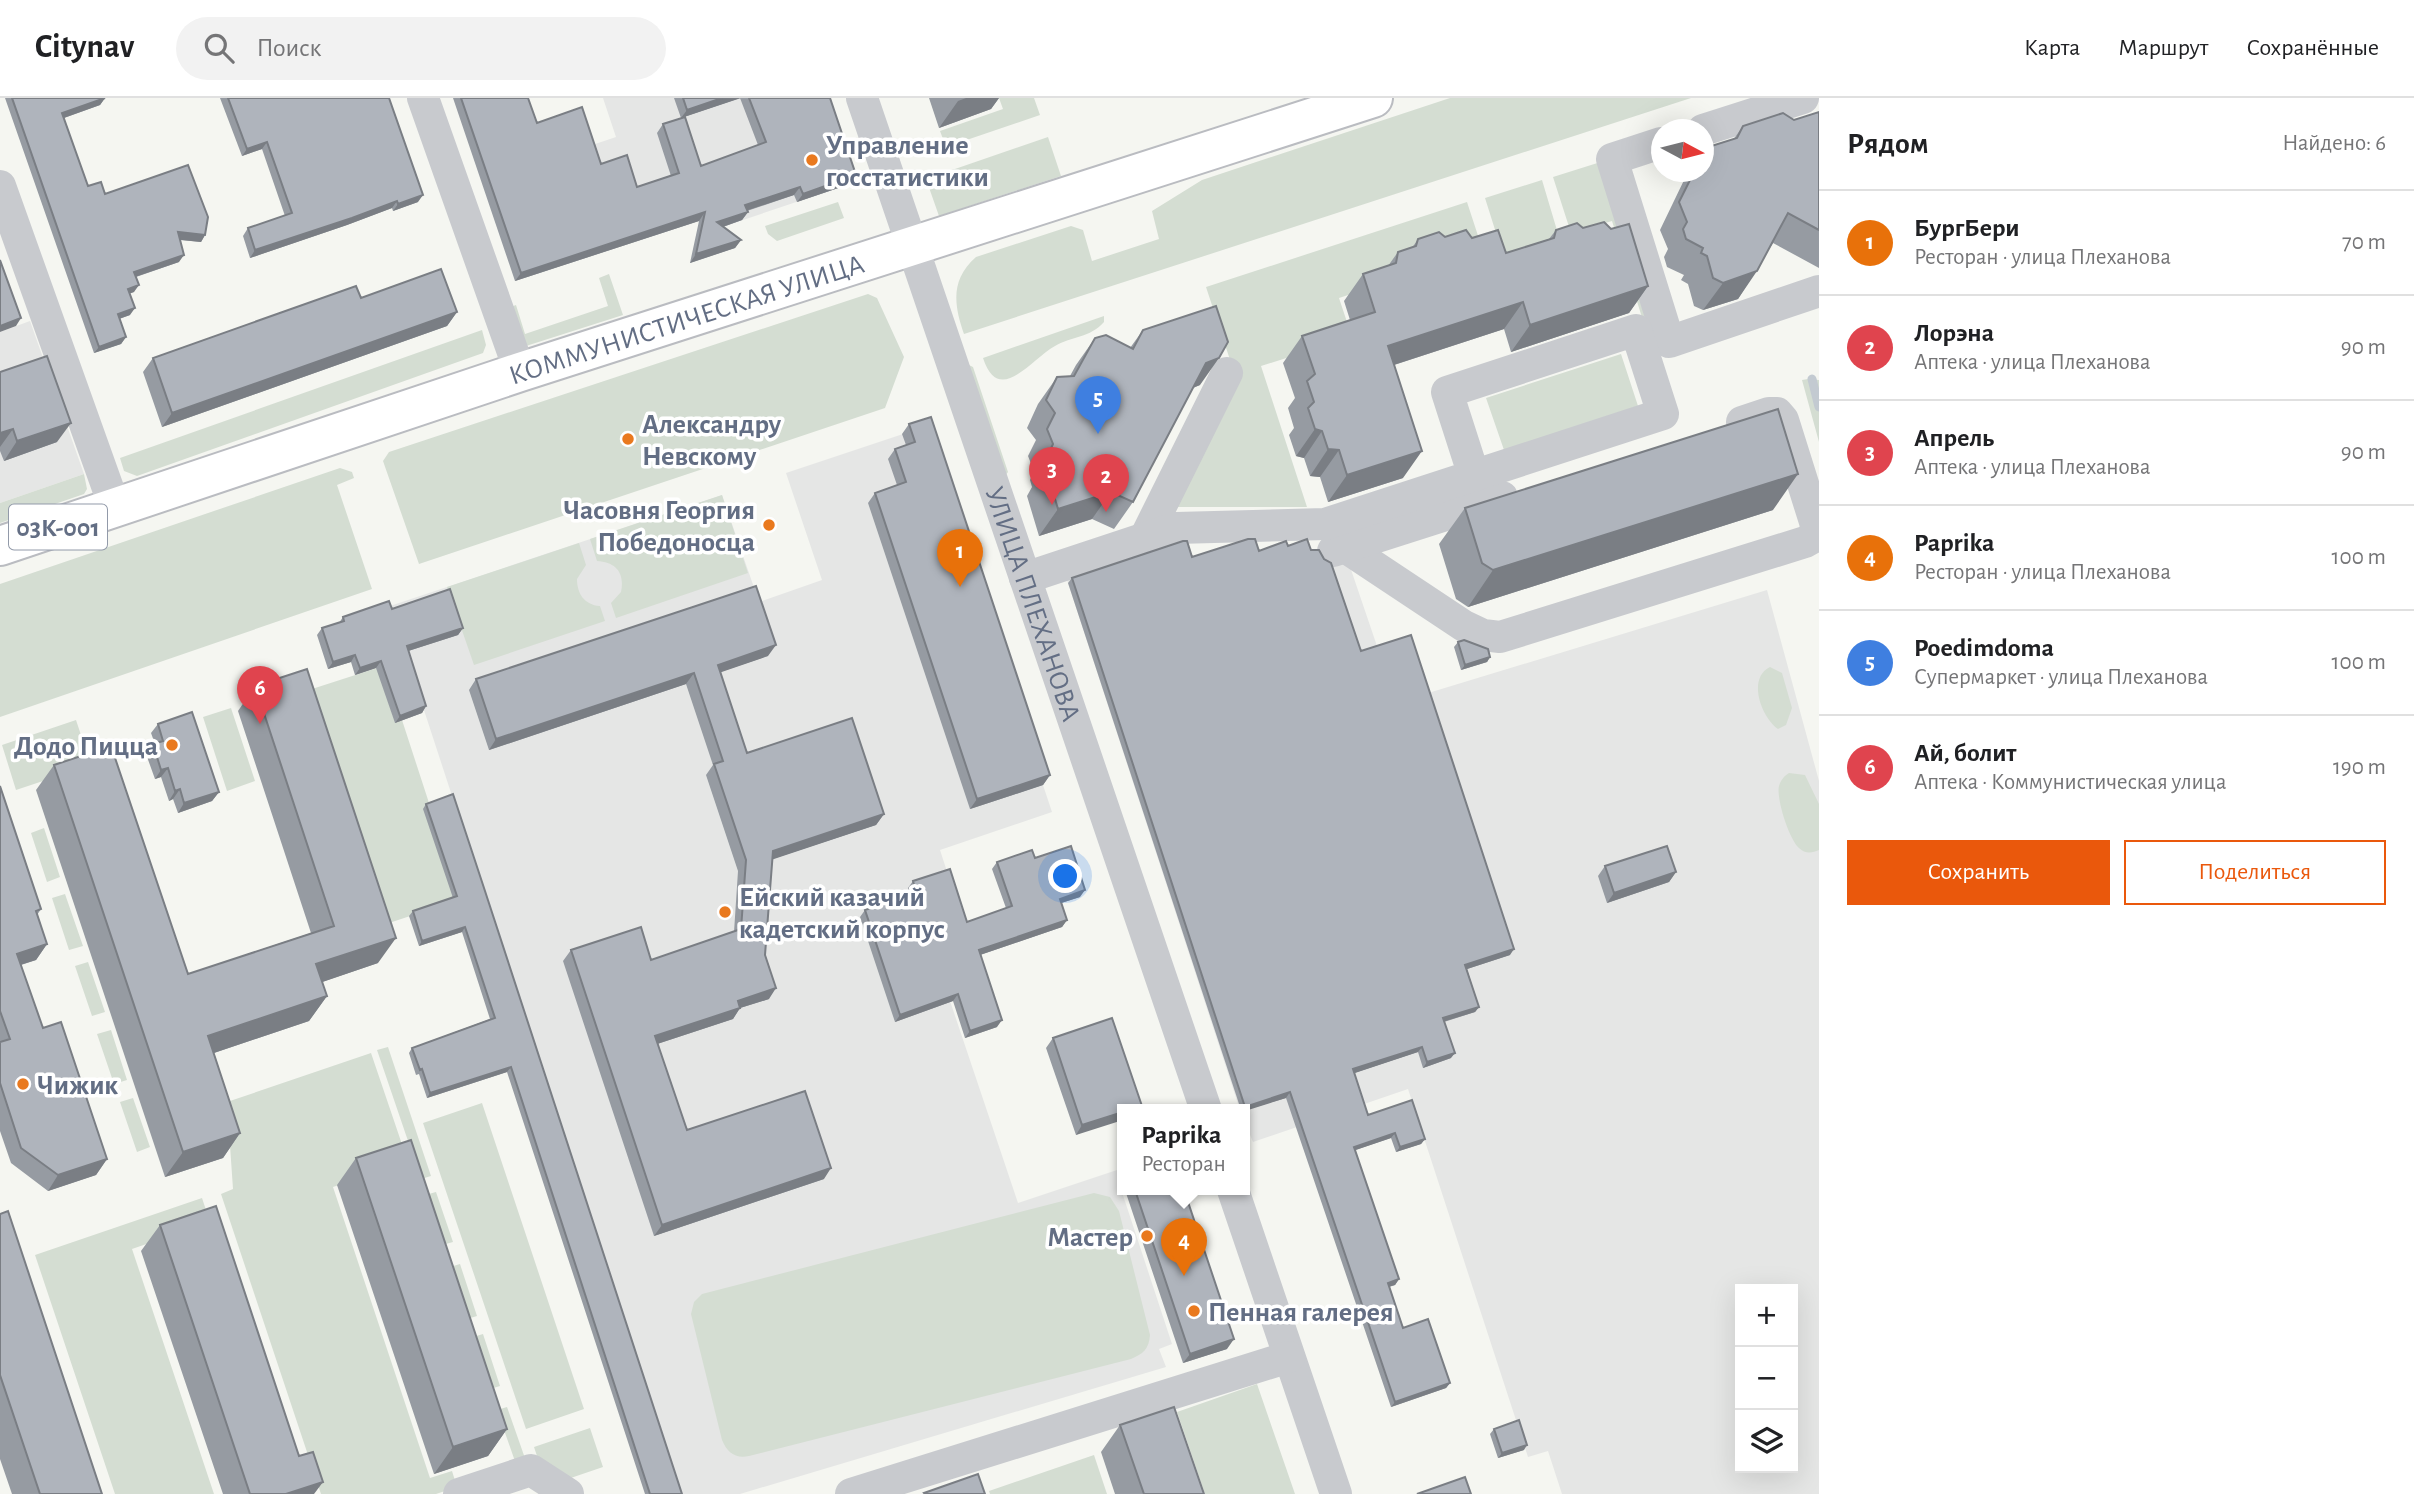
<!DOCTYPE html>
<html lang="ru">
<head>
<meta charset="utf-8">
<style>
	:root { --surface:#fff; --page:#f2f2f2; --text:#202124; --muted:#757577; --line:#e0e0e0; --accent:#ea580c }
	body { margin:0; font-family:"Alegreya Sans",sans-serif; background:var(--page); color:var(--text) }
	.controls { position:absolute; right:21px; bottom:21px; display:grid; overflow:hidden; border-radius:0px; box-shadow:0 7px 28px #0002 }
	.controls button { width:63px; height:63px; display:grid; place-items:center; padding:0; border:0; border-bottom:2px solid var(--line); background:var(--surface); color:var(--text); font:35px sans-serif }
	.compass { position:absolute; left:1651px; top:21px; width:63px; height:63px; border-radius:50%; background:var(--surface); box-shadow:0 7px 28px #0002; rotate:97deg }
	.you { position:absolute; left:1066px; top:779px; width:24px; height:24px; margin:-18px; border:5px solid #fff; border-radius:50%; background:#1a73e8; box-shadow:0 0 0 10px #1a73e833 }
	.badge { display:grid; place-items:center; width:46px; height:46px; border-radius:50%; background:var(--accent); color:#fff; font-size:23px; font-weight:700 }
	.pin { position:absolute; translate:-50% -58px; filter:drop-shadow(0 2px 4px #0008) }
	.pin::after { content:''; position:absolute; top:37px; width:24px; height:21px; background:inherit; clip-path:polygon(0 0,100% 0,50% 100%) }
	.popup { position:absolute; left:1117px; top:1006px; width:133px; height:91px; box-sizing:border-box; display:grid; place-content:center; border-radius:0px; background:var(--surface); filter:drop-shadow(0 2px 5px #0005); font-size:23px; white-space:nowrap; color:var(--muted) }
	.popup b { font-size:26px; color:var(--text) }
	.popup::after { content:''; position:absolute; left:50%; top:100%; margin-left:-14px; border:14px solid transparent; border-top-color:var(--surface) }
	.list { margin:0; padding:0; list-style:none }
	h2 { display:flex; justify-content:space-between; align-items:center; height:91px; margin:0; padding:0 28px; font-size:30px }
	h2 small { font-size:23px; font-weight:400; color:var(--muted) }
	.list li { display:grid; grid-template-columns:46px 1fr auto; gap:21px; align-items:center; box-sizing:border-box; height:105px; padding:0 28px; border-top:2px solid var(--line) }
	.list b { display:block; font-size:26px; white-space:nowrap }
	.list p { margin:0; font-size:23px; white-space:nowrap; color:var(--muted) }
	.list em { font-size:23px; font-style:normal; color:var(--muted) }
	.actions { display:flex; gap:14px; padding:21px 28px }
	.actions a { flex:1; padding:16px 0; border:2px solid var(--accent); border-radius:0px; text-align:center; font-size:24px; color:var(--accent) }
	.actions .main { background:var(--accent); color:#fff }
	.icon { flex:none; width:38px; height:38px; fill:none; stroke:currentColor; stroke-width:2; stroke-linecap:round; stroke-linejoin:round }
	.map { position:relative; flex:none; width:1819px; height:1396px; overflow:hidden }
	header { display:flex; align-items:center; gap:42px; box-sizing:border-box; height:98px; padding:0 35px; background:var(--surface); border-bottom:2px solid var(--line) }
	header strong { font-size:33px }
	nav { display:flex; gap:38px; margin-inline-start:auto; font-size:24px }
	.search { width:490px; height:63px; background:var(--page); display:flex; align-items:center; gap:18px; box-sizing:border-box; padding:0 24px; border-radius:38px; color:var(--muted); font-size:26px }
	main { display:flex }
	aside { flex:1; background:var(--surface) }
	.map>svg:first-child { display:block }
</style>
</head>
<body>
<header>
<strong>Citynav</strong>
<div class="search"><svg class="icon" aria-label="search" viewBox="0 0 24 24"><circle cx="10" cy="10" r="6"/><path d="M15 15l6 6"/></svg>Поиск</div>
<nav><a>Карта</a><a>Маршрут</a><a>Сохранённые</a></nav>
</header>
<main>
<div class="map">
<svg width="1819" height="1396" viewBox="0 0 1819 1396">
	<rect width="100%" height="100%" fill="#f5f6f1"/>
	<path fill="#e5e6e5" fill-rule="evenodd" d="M603 0H822L850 86 713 132 709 120 482 84 616 39Z
		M30 223 84 376 0 405V234Z
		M924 329 1013 697 1043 687 1052 714 940 752 980 875 945 888 1018 1105 1123 1070V1077L1117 1079 1172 1246 1159 1251 1166 1269 740 1396H680L390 508 722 397 759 504 822 482 786 375Z
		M1344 451 1378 551 1425 596 1767 492 1819 683V1396H1562L1548 1353 1528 1359 1408 991 1253 1044 1245 1025V1012H1240L1065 476 1255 458H1307ZM1740 1191H1793V1370H1740Z"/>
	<path fill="#d4ddd2" d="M999 0H1034L1040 17 946 49 940 33 1003 11Z
		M1450 0H1691L964 236C954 207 950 182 976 159L1071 128 1083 132 1092 163 1159 141 1152 113 1202 82Z
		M1048 39 1061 78 939 118 926 81Z
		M1607 62 1662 238 1649 242 1612 123 1571 135 1553 79Z
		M1542 82 1559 139 1503 157 1485 100Z
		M838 104 844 120 777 143 768 136 765 128Z
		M1467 104 1483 153 1339 200 1352 239 1261 268 1307 409H1174L1235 277 1206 189Z
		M609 176 623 217 526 248 508 210 516 207 525 236 608 208 599 180Z
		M868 196 877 200 904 259 885 310 419 466 383 363 389 354Z
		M1104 218V224C1090 240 1072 238 1055 248 1031 261 999 309 983 260Z
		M482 232 486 247 483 255 137 378 124 373 120 360Z
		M1621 256 1638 308 1504 352 1486 300Z
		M967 266 973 269 1008 374 1004 379Z
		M1808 281 1819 282V344L1802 282Z
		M340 370 352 374 354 380 337 387 372 491 0 619V486Z
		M84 376 87 391 84 396 0 425V405Z
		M722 397 748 475 616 520 611 505 621 494C625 475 616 464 597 463L590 441Z
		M579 445 586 467 577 481C577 495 584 507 600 508L605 523 474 567 447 489Z
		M1770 569 1782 575 1792 610 1786 627 1778 631C1761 619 1747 580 1770 569Z
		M377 570 395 624 402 622 430 708 480 795 389 825 312 591Z
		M231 610 255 683 227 693 203 619Z
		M76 622 91 667 16 692 2 647Z
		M1789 675 1805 677 1819 706V752C1812 755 1805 756 1799 750 1789 741 1776 700 1779 688 1781 682 1784 678 1789 675Z
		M44 730 60 779 47 784 31 735Z
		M65 796 83 848 69 852 52 800Z
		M88 864 105 914 92 918 75 868Z
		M111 932 127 982 114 986 97 936Z
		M388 949 431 1078 421 1081 377 952Z
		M371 955 408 1064 333 1089 430 1380 452 1373 457 1389 436 1396H321L221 1096 233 1091 227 1004Z
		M133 1000 150 1049 137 1054 120 1004Z
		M482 1005 584 1311 526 1331 423 1025Z
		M436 1094 453 1144 442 1147 425 1097Z
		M1094 1095 1110 1099 1119 1113 1150 1237C1149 1251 1143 1256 1131 1261L749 1358C735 1361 727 1354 722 1342L691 1216 694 1204 702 1196Z
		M202 1100 210 1124 132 1151 214 1396H115L35 1157Z
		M460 1166 477 1218 467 1221 450 1169Z
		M483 1236 500 1288 490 1291 473 1239Z
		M1257 1286 1295 1396H1205L1177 1314Z
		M507 1309 527 1366 517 1369 497 1312Z
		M590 1330 603 1369 559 1384 542 1373 534 1349Z
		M1094 1357 1107 1396H990L989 1393Z"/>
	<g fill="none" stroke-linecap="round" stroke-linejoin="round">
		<path stroke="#c3cad1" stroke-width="9" d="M1812 281 1819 309"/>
		<g stroke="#babcc1" stroke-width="42">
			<g id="major">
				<path id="s2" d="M0 448 520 274 1373 0"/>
			</g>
		</g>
		<g stroke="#c8cace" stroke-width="32">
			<path d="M423 0 520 274"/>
			<path id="s1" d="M862 0 1206 1012"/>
			<path d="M1703 32 1803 0"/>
			<path d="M1661 45 1612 61 1669 244 1819 193"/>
			<path d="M0 88 115 410"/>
			<path d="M1145 440 1227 275"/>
			<path d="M1345 449 1464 528 1483 537 1500 539 1805 444 1814 439 1816 427 1783 322 1777 315H1769L1742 324"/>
			<path d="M1333 453 1502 399"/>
			<path d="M1025 480 1176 430 1325 426 1663 316 1636 232 1447 294 1474 378"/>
			<path d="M1233 1092 1336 1396"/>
			<path d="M459 1396 531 1372 568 1396"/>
			<path d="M851 1396 1289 1259"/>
		</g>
		<use href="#major" stroke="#fff" stroke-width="38"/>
	</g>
	<path fill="#969ba2" d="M5 0H105L100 7 64 20 88 88 205 137 201 144 180 142 179 164 136 179 134 194 130 195V217L119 221 126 239 121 246 94 255Z
		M220 0H389L418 104 393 113 392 110 347 127 250 160 243 138 248 130 285 118 262 51 242 58Z
		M453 0H528L537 25 637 89 671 78 657 35 663 26 701 68 758 47 740 0 681 20 674 0H830L856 77 850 86 797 104 794 97 747 113 748 114 742 122 723 129 741 142 735 150 690 165 699 123 515 183Z
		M929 0H999L991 11 939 30Z
		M1819 14V170L1773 145 1738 201 1703 212 1694 208 1688 186 1681 182 1684 177 1667 169 1664 159 1668 151 1660 132 1686 78 1689 74H1704L1733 42 1743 28 1794 22Z
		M1556 132 1648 188 1629 215 1511 254 1504 231 1394 267 1403 380 1328 404 1320 379 1310 378 1304 360 1296 358 1289 337 1294 330 1288 310 1295 300 1283 265 1302 238 1350 222 1344 203 1363 176 1388 168 1398 154 1412 150 1418 141 1445 139 1506 155 1549 141Z
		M361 200 457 214 447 228 162 329 143 274 153 260Z
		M1143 232 1200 287 1193 290 1133 404 1114 431 1092 421 1039 438 1027 398 1032 389 1030 382 1034 373 1028 358 1036 342 1027 330 1038 306 1057 279 1070 278 1076 267 1095 240 1130 250Z
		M0 274 57 344 4 363 0 353Z
		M909 326 1050 677 1043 687 970 711 868 405 875 395 897 387 888 361 895 351 906 347 902 336Z
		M1465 410 1773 412 1468 509 1456 501 1439 446Z
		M1288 448 1311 452 1510 857 1467 871 1479 909 1475 914 1444 924 1451 960 1423 970 1418 954 1354 975 1368 1017 1425 1041 1421 1046 1396 1054 1391 1040 1355 1052 1399 1181 1395 1187 1389 1189 1403 1230 1450 1285 1446 1290 1391 1309 1286 1000 1245 1012H1241L1068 485 1072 480 1192 459 1259 453Z
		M392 511 463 530 458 537 408 553 426 608 422 615 395 625 376 570 355 577 351 564 328 571 317 537 322 530 339 525 343 519Z
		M1458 544 1490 559 1487 564 1461 572 1454 549Z
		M768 558 720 574 747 655 884 716 876 727 772 761 765 857 769 901 740 910 733 921 657 946 687 1032 824 1081 654 1138 563 863 571 852 651 862 734 834 738 773 706 677 713 667 686 586 489 652 469 592 476 581Z
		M255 588 378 865 322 884 327 898 309 923 214 955 240 1035 223 1060 165 1079 36 692 54 667 188 876 311 835 238 613Z
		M158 626 219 694 212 703 178 715 173 701 169 703 161 679 155 681 146 656 153 646H155L151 635Z
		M0 688 41 811 37 817 47 846 36 862 21 867 43 930 107 1061 96 1077 48 1093 11 1065 0 1033Z
		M426 706 682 1396H645L507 974 427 1000 419 976 416 977 409 955 412 950 490 921 462 834 419 848 409 818 413 813 453 800 423 711Z
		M1035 760 1080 799 1061 805 1067 822 1062 829 980 857 997 929 965 940 953 903 895 924 860 819 865 812 910 796 908 790 913 783 967 824 1006 810 992 771 997 764Z
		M1605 768 1676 774 1669 784 1607 805 1598 778Z
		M1053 940 1142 1008 1139 1012H1123L1076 1037 1046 950Z
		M356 1060 507 1331 488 1358 434 1376 337 1087Z
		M1125 1092H1184L1227 1251 1183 1265Z
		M0 1116 102 1396H12L0 1361Z
		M160 1127 299 1358 314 1396H223L141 1153Z
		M1120 1327 1204 1396H1115L1101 1354Z
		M1494 1331 1524 1352 1498 1360 1490 1336Z"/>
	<path fill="#7a7e84" d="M105 0 100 7 58 22 62 15Z
		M722 0H741L681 20 687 12Z
		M966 0H999L991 11 939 30 958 3Z
		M267 44 262 51 242 58 247 51Z
		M856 77 850 86 797 104 803 96Z
		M800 89 794 97 739 115 745 107Z
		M423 97 418 104 393 113 398 106Z
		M397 103 392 110 347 127 250 160 255 152Z
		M705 114 699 123 515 183 521 175Z
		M748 114 742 122 711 133 717 124Z
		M178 134 205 137 201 144 173 141Z
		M741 142 735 150 690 165 696 156Z
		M184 157 179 164 129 181 134 174Z
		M1757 173 1738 201 1703 212 1723 185Z
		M139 187 134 194 123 198 128 191Z
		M1648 188 1629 215 1511 254 1530 227Z
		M1523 204 1504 231 1369 275 1388 248Z
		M135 210 130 217 113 223 118 216Z
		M457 214 447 228 162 329 172 315Z
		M21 220 16 228 0 234V228Z
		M126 239 121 246 94 255 99 249Z
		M1219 260 1200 287 1187 292 1206 265Z
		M71 325 57 344 4 363 17 343Z
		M13 331 0 349V335Z
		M1315 331 1322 333 1304 360 1296 358Z
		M1328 351 1339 352 1320 379 1310 378Z
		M1422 353 1403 380 1328 404 1347 377Z
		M1798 376 1773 412 1468 509 1493 472Z
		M1111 394 1092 421 1039 438 1058 411Z
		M463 530 458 537 402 555 407 548Z
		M776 547 768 558 710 578 718 567Z
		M355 557 351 564 328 571 333 564Z
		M1490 559 1487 564 1461 572 1465 567Z
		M381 563 376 570 355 577 360 570Z
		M694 575 686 586 489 652 496 641Z
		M426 608 422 615 395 625 400 618Z
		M168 670 161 679 155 681 161 672Z
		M1050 677 1043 687 970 711 977 701Z
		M180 691 173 701 169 703 175 693Z
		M219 694 212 703 178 715 184 705Z
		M884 716 876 727 765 764 773 753Z
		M1676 774 1669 784 1607 805 1614 795Z
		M1085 792 1080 799 1055 807 1060 801Z
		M1067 822 1062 829 974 859 979 852Z
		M465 829 462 834 419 848 422 843Z
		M396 840 378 865 299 892 316 866Z
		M47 846 36 862 7 871 17 856Z
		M1514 851 1510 857 1461 873 1465 867Z
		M776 890 769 901 740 910 733 921 648 949 655 938 738 903Z
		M958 896 953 903 895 924 900 917Z
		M327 898 309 923 190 963 208 938Z
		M1479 909 1475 914 1439 925 1443 920Z
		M1002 922 997 929 965 940 970 933Z
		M1422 949 1418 954 1349 977 1353 971Z
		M1455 955 1451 960 1423 970 1427 964Z
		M511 969 507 974 427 1000 430 995Z
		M1290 994 1286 1000 1245 1013V1012H1243L1245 1009Z
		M1123 1014V1022L1076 1037 1082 1027Z
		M240 1035 223 1060 165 1079 183 1054Z
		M1395 1035 1391 1040 1350 1054 1354 1049Z
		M1425 1041 1421 1046 1396 1054 1400 1049Z
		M107 1061 96 1077 48 1093 58 1077Z
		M831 1070 824 1081 654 1138 662 1127Z
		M1399 1181 1395 1187 1384 1190 1388 1185Z
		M1234 1241 1227 1251 1183 1265 1190 1256Z
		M1450 1285 1446 1290 1391 1309 1395 1304Z
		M507 1331 488 1358 434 1376 453 1349Z
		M1527 1347 1524 1352 1498 1360 1502 1355Z
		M323 1384 314 1396H286Z"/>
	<path fill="#afb4bc" stroke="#7a7e84" stroke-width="2" d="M12 0H105L62 15 88 88 101 84 105 96 188 67 208 119 205 137 178 134 184 157 134 174 139 187 128 191 135 210 118 216 126 239 99 249Z
		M228 0H389L423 97 398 106 397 103 352 120 255 152 248 130 292 115 267 44 247 51Z
		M461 0H528L537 25 582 9 601 66 627 57 637 89 679 75 663 26 685 19 701 68 766 44 749 0H830L856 77 803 96 800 89 745 107 748 114 717 124 741 142 696 156 705 114 521 175Z
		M683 0H722L687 12Z
		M1819 14V132L1788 115 1757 173 1723 185 1713 180 1707 158 1701 155 1703 150 1686 141 1683 131 1687 124 1679 104 1694 74H1704V54L1705 50 1737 40 1743 28 1783 15 1794 22Z
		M1604 124 1611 131 1629 126 1648 188 1530 227 1523 204 1388 248 1422 353 1347 377 1339 352 1328 351 1322 333 1315 331 1308 310 1314 304 1307 283 1315 276 1302 238 1375 214 1363 176 1396 165 1398 154 1416 148 1418 141 1439 134 1445 139 1466 132 1472 140 1498 132 1506 155 1554 140 1556 132 1577 125 1583 130Z
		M0 162 21 220 0 228Z
		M441 171 457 214 172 315 153 260 356 188 361 200Z
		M1216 208 1228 244 1219 260 1206 265 1133 404 1111 394 1058 411 1046 371 1051 362 1049 355 1053 346 1047 331 1055 315 1046 302 1057 279 1074 278 1095 240 1106 237 1133 251 1143 232Z
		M47 258 71 325 17 343 13 331 0 335V274Z
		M1778 311 1798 376 1493 472 1482 465 1465 410Z
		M931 319 1050 677 977 701 875 395 906 384 895 351 915 344 909 326Z
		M1248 441H1255L1259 453 1286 443 1288 448 1307 441 1311 452H1319L1324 461 1331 465 1361 553 1411 537 1514 851 1465 867 1479 909 1443 920 1455 955 1427 964 1422 949 1353 971 1368 1017 1412 1002 1425 1041 1400 1049 1395 1035 1354 1049 1399 1181 1388 1185 1403 1230 1428 1221 1450 1285 1395 1304 1290 994 1245 1009 1072 480 1183 443H1187L1192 459Z
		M756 488 776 547 718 567 747 655 852 620 884 716 773 753 765 857 776 890 738 903 740 910 655 938 687 1032 805 993 831 1070 662 1127 571 852 641 829 651 862 741 831 746 762 714 666 723 663 694 575 496 641 476 581Z
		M450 491 463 530 407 548 426 608 400 618 381 563 360 570 355 557 333 564 322 530 344 523 343 519 389 503 392 511Z
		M1464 542 1488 551 1490 559 1465 567 1458 544Z
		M307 571 396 840 316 866 327 898 208 938 240 1035 183 1054 54 667 111 648 188 876 334 828 255 588Z
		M192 614 219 694 184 705 180 691 175 693 168 670 161 672 153 646 163 643 158 626Z
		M0 688 41 811 36 813 47 846 17 856 43 930 61 924 107 1061 58 1077 21 1050 0 985V944L10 941 0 913Z
		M453 696 484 790 682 1396H650L511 969 430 995 422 971 420 972 412 950 495 920 465 829 422 843 413 813 457 798 426 706Z
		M1071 748 1085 792 1060 801 1067 822 979 852 1002 922 970 933 958 896 900 917 865 812 916 794 913 783 950 771 967 824 1012 808 997 764 1032 752 1035 760Z
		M1667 748 1676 774 1614 795 1605 768Z
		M1112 920 1142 1008 1130 1012H1123V1014L1082 1027 1053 940Z
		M411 1042 507 1331 453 1349 356 1060Z
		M1135 1092H1184L1234 1241 1190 1256Z
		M216 1108 299 1358 313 1354 323 1384 286 1396H250L160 1127Z
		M8 1113 102 1396H40L0 1277V1116Z
		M1174 1309 1204 1396H1144L1120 1327Z
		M1519 1322 1527 1347 1502 1355 1494 1331Z
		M978 1376 985 1396H925L924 1395Z
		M1465 1379 1471 1396H1417Z"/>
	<g fill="#e9791e" stroke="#fff" stroke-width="2.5">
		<circle cx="812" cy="62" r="7"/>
		<circle cx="628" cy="341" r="7"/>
		<circle cx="769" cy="427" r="7"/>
		<circle cx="172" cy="647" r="7"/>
		<circle cx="725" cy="814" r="7"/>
		<circle cx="23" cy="986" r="7"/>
		<circle cx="1147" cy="1138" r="7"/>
		<circle cx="1194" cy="1213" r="7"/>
	</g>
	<g text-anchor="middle" stroke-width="7" stroke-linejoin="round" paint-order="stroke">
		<rect fill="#fff" stroke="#929aa9" stroke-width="2" x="9" y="406.5" width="98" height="45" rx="5"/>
		<g font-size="26" font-weight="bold" fill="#636e84">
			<text x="58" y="438">03К-001</text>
		</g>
		<g font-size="28" font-weight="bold" fill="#636e84" stroke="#fff" text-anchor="start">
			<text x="826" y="56">Управление<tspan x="826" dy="32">госстатистики</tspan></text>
			<text x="642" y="335">Александру<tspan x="642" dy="32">Невскому</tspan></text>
			<text x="755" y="421" text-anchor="end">Часовня Георгия<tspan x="755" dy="32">Победоносца</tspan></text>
			<text x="158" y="657" text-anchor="end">Додо Пицца</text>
			<text x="739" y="808">Ейский казачий<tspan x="739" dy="32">кадетский корпус</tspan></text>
			<text x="37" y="996">Чижик</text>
			<text x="1133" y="1148" text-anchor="end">Мастер</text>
			<text x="1208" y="1223">Пенная галерея</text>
		</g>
		<g font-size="28" fill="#636e84" stroke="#fff">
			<text dy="10" stroke="none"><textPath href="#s2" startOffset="723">КОММУНИСТИЧЕСКАЯ УЛИЦА</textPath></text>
			<text dy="10" stroke="none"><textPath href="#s1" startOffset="534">УЛИЦА ПЛЕХАНОВА</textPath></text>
		</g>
	</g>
</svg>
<div class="controls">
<button>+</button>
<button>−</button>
<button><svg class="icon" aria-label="layers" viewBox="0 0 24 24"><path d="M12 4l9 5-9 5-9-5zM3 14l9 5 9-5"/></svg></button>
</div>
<svg class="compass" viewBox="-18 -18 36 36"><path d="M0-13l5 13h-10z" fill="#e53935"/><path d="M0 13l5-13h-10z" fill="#757577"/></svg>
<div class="you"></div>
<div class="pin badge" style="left:960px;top:489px;background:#e8710a">1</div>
<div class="pin badge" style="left:1106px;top:414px;background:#e0444e">2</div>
<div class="pin badge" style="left:1052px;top:407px;background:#e0444e">3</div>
<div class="pin badge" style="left:1184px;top:1178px;background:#e8710a">4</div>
<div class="popup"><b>Paprika</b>Ресторан</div>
<div class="pin badge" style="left:1098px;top:336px;background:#3f7fe0">5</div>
<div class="pin badge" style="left:260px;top:626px;background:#e0444e">6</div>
</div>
<aside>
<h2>Рядом<small>Найдено: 6</small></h2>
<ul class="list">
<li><span class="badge" style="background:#e8710a">1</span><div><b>БургБери</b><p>Ресторан · улица Плеханова</p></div><em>70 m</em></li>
<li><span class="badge" style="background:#e0444e">2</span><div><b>Лорэна</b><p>Аптека · улица Плеханова</p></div><em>90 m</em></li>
<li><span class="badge" style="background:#e0444e">3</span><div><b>Апрель</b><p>Аптека · улица Плеханова</p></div><em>90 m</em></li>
<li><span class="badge" style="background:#e8710a">4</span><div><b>Paprika</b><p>Ресторан · улица Плеханова</p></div><em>100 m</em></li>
<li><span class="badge" style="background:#3f7fe0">5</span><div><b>Poedimdoma</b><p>Супермаркет · улица Плеханова</p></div><em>100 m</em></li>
<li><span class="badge" style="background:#e0444e">6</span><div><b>Ай, болит</b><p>Аптека · Коммунистическая улица</p></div><em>190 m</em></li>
</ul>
<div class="actions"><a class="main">Сохранить</a><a>Поделиться</a></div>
</aside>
</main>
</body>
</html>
